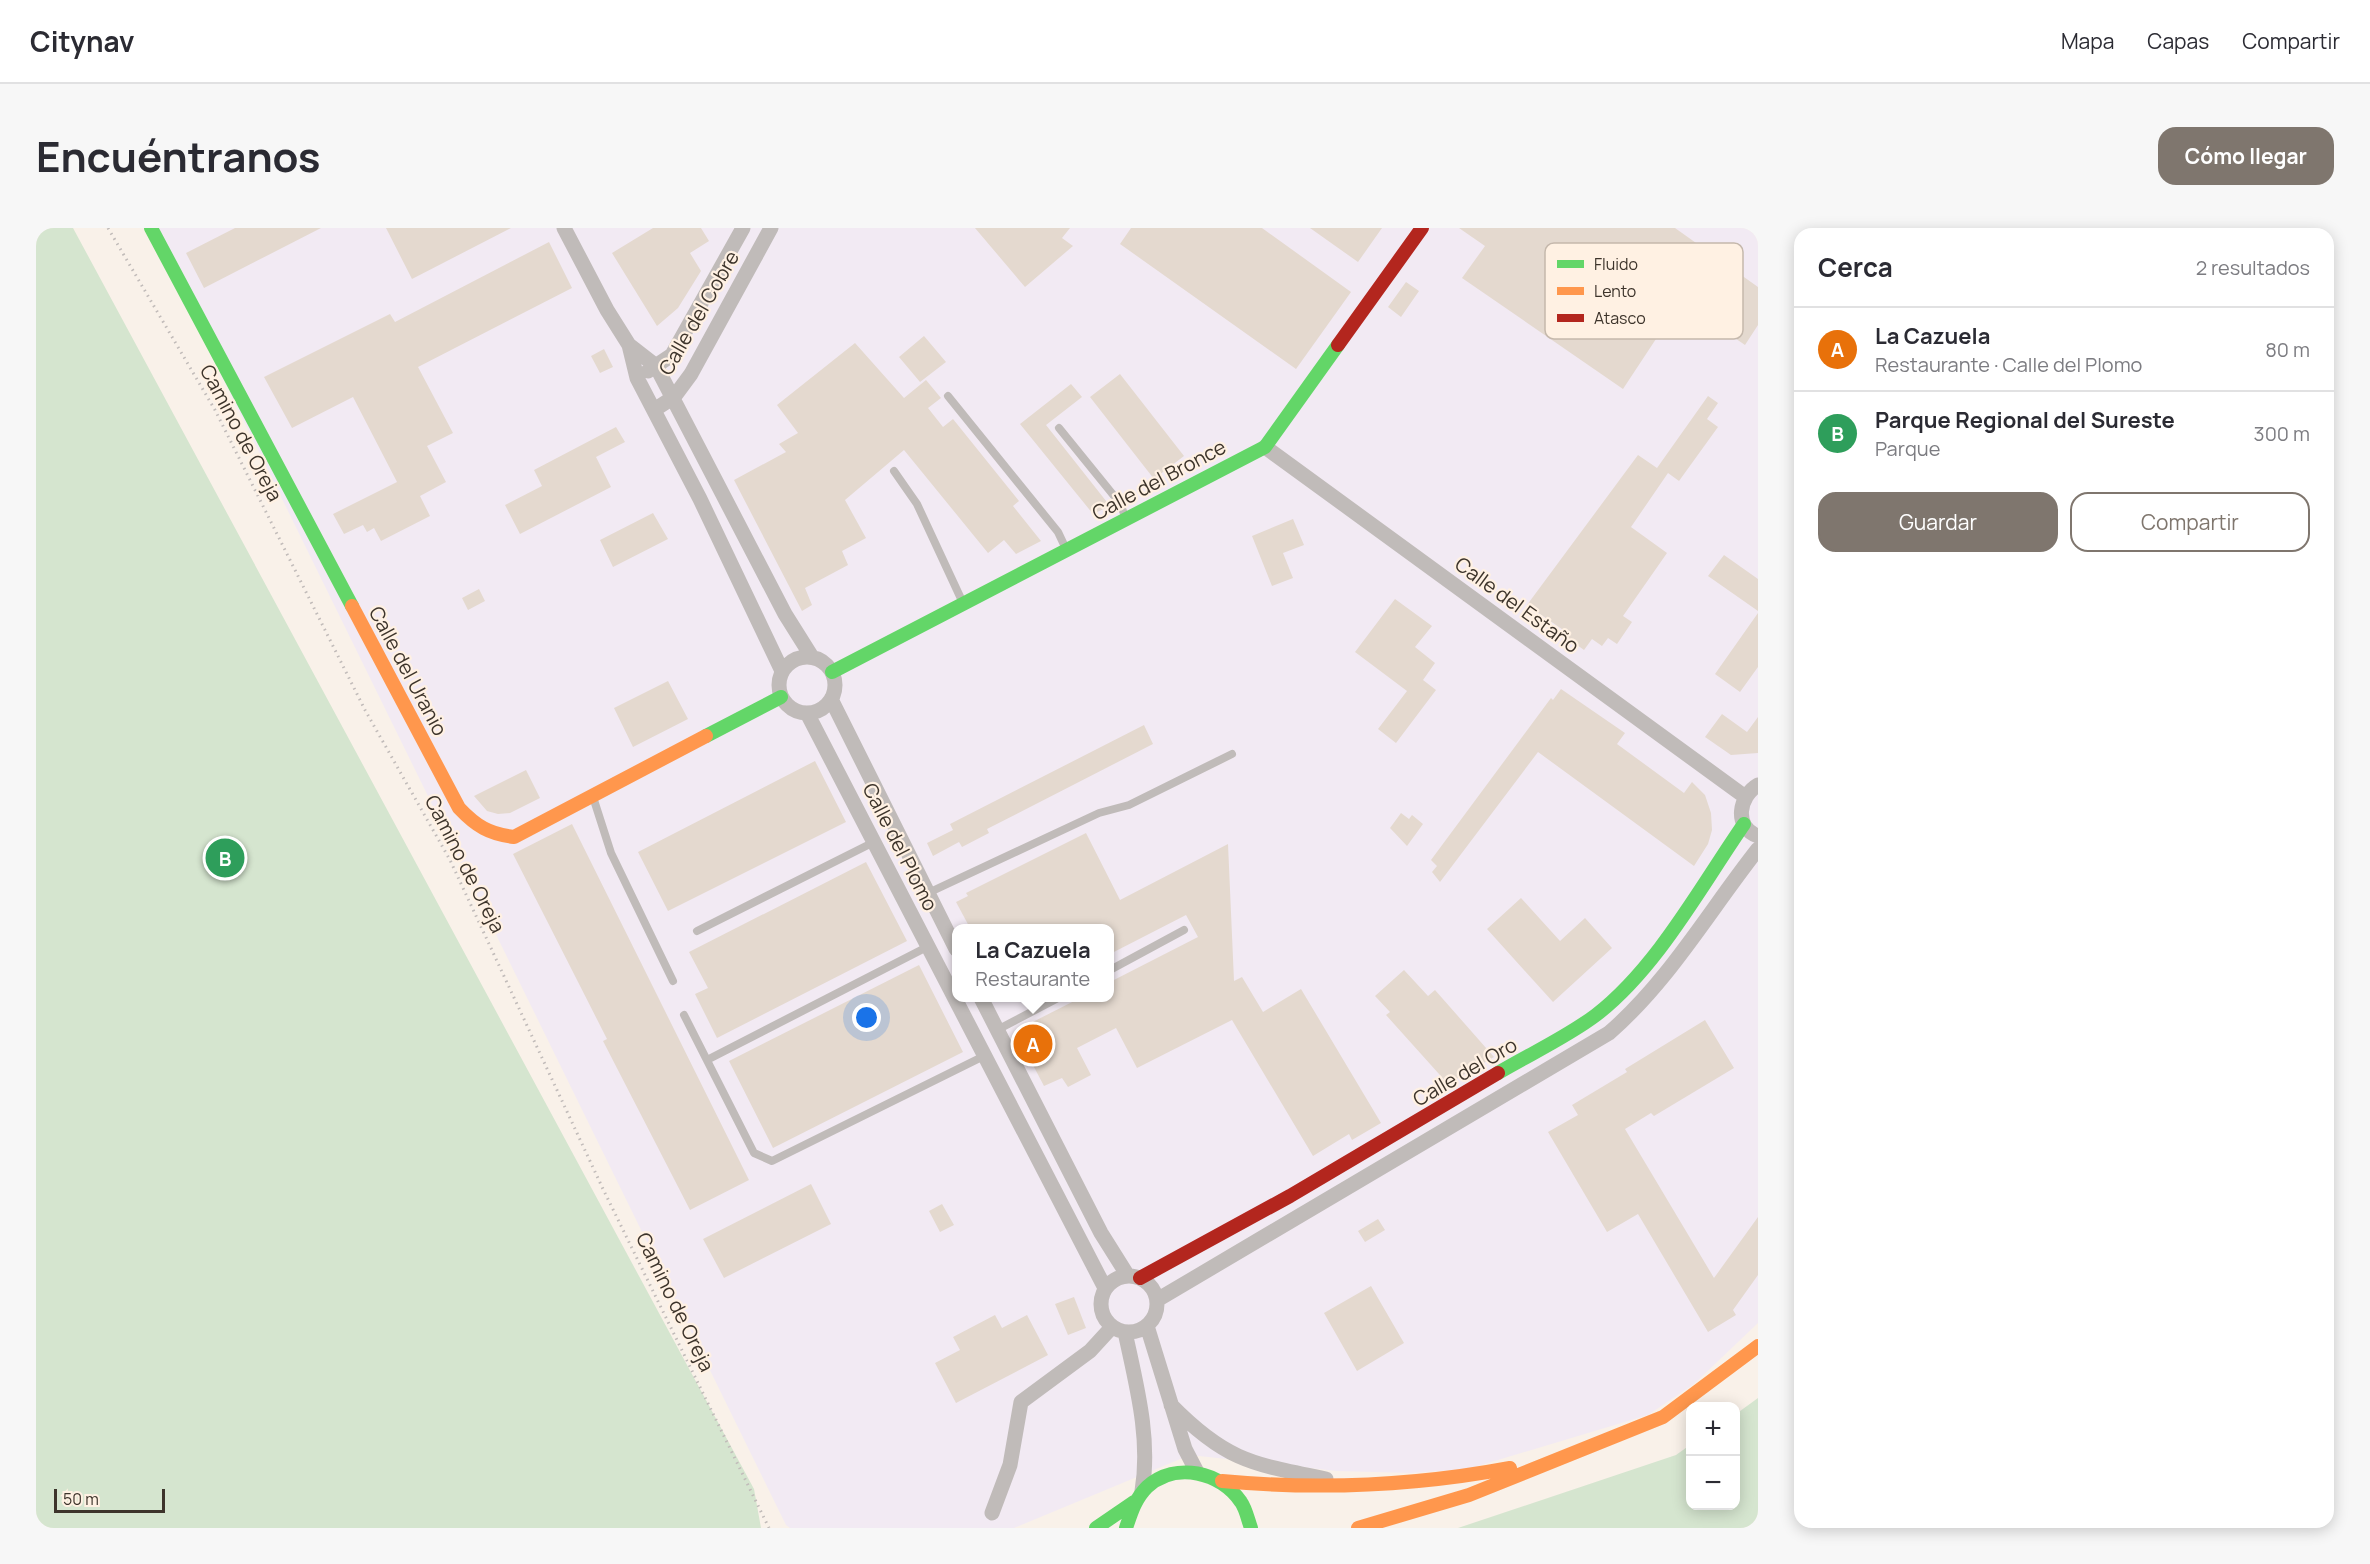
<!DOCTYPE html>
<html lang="es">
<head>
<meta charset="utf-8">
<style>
	:root { --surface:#fff; --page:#f7f7f7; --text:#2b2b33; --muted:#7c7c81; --line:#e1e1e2; --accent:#7f766e }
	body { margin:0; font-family:Manrope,sans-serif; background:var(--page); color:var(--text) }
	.controls { position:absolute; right:18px; bottom:18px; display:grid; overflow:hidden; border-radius:12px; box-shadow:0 3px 15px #0003 }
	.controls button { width:54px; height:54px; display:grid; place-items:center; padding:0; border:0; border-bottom:2px solid var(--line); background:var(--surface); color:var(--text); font:30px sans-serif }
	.scale { position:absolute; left:18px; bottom:15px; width:111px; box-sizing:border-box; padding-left:6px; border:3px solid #3d342b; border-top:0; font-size:16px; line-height:21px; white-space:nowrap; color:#3d342b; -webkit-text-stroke:4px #fff1e3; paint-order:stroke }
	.you { position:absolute; left:831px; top:790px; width:21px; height:21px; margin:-15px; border:4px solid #fff; border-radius:50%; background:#1a73e8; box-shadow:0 0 0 9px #1a73e833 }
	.badge { display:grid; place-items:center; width:39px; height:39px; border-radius:50%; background:var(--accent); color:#fff; font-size:20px; font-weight:700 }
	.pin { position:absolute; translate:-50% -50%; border:3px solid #fff; box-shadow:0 2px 6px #0006 }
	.popup { position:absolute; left:916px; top:696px; width:162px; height:78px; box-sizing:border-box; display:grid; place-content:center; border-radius:12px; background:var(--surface); filter:drop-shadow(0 2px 4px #0005); font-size:20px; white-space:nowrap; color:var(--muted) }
	.popup b { font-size:22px; color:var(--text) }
	.popup::after { content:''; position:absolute; left:50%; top:100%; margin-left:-12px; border:12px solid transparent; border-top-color:var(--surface) }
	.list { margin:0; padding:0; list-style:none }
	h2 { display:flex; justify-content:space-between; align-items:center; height:78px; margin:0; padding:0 24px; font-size:26px }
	h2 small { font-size:20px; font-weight:400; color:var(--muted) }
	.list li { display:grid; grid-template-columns:39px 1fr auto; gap:18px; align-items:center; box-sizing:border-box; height:84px; padding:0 24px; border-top:2px solid var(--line) }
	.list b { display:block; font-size:22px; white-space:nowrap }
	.list p { margin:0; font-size:20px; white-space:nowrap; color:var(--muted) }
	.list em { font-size:20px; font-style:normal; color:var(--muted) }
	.actions { display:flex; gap:12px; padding:18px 24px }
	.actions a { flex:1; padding:14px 0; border:2px solid var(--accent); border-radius:18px; text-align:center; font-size:21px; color:var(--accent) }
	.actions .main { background:var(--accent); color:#fff }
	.map { position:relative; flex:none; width:1722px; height:1300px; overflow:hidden; border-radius:18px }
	header { display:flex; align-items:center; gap:36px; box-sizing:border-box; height:84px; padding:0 30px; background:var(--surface); border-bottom:2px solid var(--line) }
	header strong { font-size:28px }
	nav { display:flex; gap:33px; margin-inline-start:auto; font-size:21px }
	.intro { display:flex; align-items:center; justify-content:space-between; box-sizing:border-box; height:144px; padding:0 36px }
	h1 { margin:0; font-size:42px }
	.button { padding:15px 27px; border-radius:18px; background:var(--accent); color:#fff; font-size:21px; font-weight:700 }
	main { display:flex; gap:36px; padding:0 36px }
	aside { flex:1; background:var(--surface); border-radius:18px; box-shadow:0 3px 15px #0003 }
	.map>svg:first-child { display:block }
</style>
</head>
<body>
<header>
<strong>Citynav</strong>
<nav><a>Mapa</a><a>Capas</a><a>Compartir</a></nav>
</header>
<div class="intro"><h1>Encuéntranos</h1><a class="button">Cómo llegar</a></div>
<main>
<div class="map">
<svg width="1722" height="1300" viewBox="0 0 1722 1300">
	<rect width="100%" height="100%" fill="#f9f1e9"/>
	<path fill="#f2eaf3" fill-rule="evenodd" d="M113 0H1722V1095L1658 1156 1612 1187 1432 1241 1375 1245 1301 1243 1154 1227 978 1300H754L750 1297ZM920 700H1074V770H920Z"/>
	<path fill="#d5e5cf" d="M0 0H37L718 1261 725 1300H0Z
		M1722 1170V1300H1422L1640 1227 1654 1217V1278H1700V1186Z"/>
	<path fill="#e4d9cf" d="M199 0H285L168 60 150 25Z
		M350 0H475L376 51Z
		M617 0H665L673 13 654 25 665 43 642 80 621 98 576 25Z
		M939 0H1034L1026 10 1037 18 989 59Z
		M1095 0H1226L1315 64 1260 141 1084 16Z
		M1274 0H1346L1322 34Z
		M1423 0H1639L1722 59V97L1709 117 1645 73 1587 161 1426 50 1449 18Z
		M513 14 536 60 382 139 417 205 391 218 410 254 384 268 394 288 345 313 338 300 331 304 327 297 308 306 297 286 361 254 317 169 256 200 228 149 354 86 359 94Z
		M1370 54 1383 63 1365 89 1352 79Z
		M888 108 910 134 884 154 863 129Z
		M819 115 868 170 890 152 905 170 892 180 907 199 917 191 983 273 977 278 1005 313 980 326 968 312 952 325 868 222 809 272 830 310 806 323 812 337 769 360 776 377 766 383 698 252 750 224 743 216 762 205 741 177Z
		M568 121 577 139 564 145 555 128Z
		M1084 146 1148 228 1118 251 1054 169Z
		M1035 156 1046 169 1010 197 1074 278 1057 286 984 196Z
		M1672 168 1682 175 1671 191 1682 199 1643 253 1632 245 1595 299 1631 325 1587 388 1596 394 1581 416 1572 410 1566 418 1556 411 1548 422 1530 409 1533 406 1491 377 1602 227 1621 240Z
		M580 199 589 214 560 229 575 259 484 306 469 277 506 258 498 242Z
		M617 285 632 311 577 339 564 312Z
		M1257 291 1268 317 1247 325 1257 350 1236 358 1216 308Z
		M1688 327 1722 351V383L1672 348Z
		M443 361 449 373 432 382 426 370Z
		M1359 371 1396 398 1379 419 1399 435 1387 452 1400 462 1360 515 1342 501 1371 463 1319 424Z
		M1722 385V439L1704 464 1679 446Z
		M632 453 652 491 597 519 578 480Z
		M1525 461 1589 505 1581 516 1648 565 1656 554 1669 567 1675 585 1676 602 1672 616 1658 638 1502 524 1404 654 1396 644 1401 638 1395 632 1515 470 1517 472Z
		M1686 486 1711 504 1722 489V525L1695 527 1669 509Z
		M1108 497 1117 516 951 601 953 605 926 619 923 614 897 628 891 615 917 602 914 596Z
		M779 533 810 594 632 683 602 624Z
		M490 542 504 570 474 585 462 586 451 583 438 568Z
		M1365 585 1373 591 1376 587 1387 596 1371 618 1354 600Z
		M536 596 713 952 654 982 567 813 571 811 477 626Z
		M1050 605 1084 672 1192 616 1198 753 1206 749 1227 784 1265 761 1345 895 1316 912 1313 906 1277 928 1196 792 1101 840 1080 800 1041 820 1055 847 1032 859 1026 850 1008 858 979 803 1044 770H1074V754L1162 709 1150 687 1074 726V700H934L920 674 932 668 930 665Z
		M830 634 871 713 681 810 659 766 672 760 653 724Z
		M1485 670 1524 713 1549 690 1576 720 1517 774 1451 701Z
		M883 737 927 824 737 920 693 833Z
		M1368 742 1392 768 1399 762 1458 829 1412 856 1350 787 1354 784 1339 768Z
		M1669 792 1698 840 1618 888 1615 885 1589 901 1678 1050 1722 989V1047L1697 1082 1700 1087 1672 1104 1602 986 1571 1004 1512 904 1542 887 1536 877 1591 844 1589 841Z
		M775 956 795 996 688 1050 667 1011Z
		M906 976 918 997 904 1004 893 983Z
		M1342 991 1349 1002 1329 1014 1322 1003Z
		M1335 1058 1368 1115 1321 1143 1288 1085Z
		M1038 1069 1050 1100 1032 1107 1019 1076Z
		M959 1087 966 1100 991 1087 1012 1127 920 1175 899 1135 924 1122 917 1109Z"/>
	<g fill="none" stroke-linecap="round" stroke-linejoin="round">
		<path stroke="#c1bbb9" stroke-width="3" stroke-dasharray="1.5 4.5" stroke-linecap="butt" d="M72 0 179 182 329 482 414 632 567 961 733 1300"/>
		<path stroke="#c0bbb9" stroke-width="8" d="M912 168 1022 304 1030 321
			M1023 200 1083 274 1090 290
			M858 243 881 276 927 375
			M557 569 575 625 637 753
			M892 665 1063 585 1093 577 1196 526
			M661 703 838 614
			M1074 742 1148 702
			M648 787 718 925 736 933 948 828
			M961 802 1022 770
			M671 832 891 719"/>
		<path stroke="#c0bbb9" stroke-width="15" d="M528 0 571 82 593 117 601 150 664 271 746 443
			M593 117 620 138 749 386 776 429
			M612 143 636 127 707 0
			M618 182 638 169 655 146 735 0
			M1229 219 1708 568
			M743 457a28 28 0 1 1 56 0a28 28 0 1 1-56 0Z
			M795 471 920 721
			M771 485 1069 1060
			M1722 557C1703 568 1697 599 1722 608
			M945 770 1065 1005 1092 1048
			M1065 1076a28 28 0 1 1 56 0a28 28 0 1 1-56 0Z
			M1121 1072 1573 805C1633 753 1673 683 1722 621
			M1111 1098 1149 1221 1161 1244
			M1089 1104C1100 1156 1115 1210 1106 1263
			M1135 1177C1190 1233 1216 1236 1290 1251
			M956 1285 974 1237 985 1174 1054 1123 1076 1099"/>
		<path stroke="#63d668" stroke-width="14" d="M115 0 316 378
			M796 444 1229 219 1302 117
			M670 508 745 469
			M1462 845C1494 826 1531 809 1560 787 1621 740 1665 658 1708 596
			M1060 1300 1098 1274
			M1090 1300C1095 1285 1099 1271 1111 1259 1140 1233 1185 1244 1205 1274 1210 1281 1212 1292 1215 1300"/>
		<path stroke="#ff974d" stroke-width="14" d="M316 378 423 580C440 598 453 606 478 609L670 508
			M1186 1253C1283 1262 1378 1258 1474 1240
			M1322 1300 1433 1267 1627 1189 1722 1118"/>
		<path stroke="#b3261e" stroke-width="14" d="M1302 117 1386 0
			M1104 1050 1254 968 1462 845"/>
	</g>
	<g text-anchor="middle" stroke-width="4.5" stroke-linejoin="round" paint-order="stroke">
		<g font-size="20" fill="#3d342b" stroke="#fff1e3">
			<text transform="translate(663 85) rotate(-60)" y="7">Calle del Cobre</text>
			<text transform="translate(205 205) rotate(62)" y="7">Camino de Oreja</text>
			<text transform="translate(1123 252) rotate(-28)" y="7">Calle del Bronce</text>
			<text transform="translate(1481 377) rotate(36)" y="7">Calle del Estaño</text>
			<text transform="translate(372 443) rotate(62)" y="7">Calle del Uranio</text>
			<text transform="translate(864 619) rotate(63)" y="7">Calle del Plomo</text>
			<text transform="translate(429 636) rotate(63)" y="7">Camino de Oreja</text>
			<text transform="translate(1429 844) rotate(-30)" y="7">Calle del Oro</text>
			<text transform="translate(639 1074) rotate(64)" y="7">Camino de Oreja</text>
		</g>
	</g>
	<rect x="1509" y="15" width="198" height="96" rx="9" fill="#fff1e3" stroke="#c5b8ac" stroke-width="1.5"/>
	<rect x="1521" y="32" width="27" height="8" fill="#63d668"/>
	<rect x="1521" y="59" width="27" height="8" fill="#ff974d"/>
	<rect x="1521" y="86" width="27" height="8" fill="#b3261e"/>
	<g font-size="16" fill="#3d342b">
		<text x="1558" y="42">Fluido</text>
		<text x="1558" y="69">Lento</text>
		<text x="1558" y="96">Atasco</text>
	</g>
</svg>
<div class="controls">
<button>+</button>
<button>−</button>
</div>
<div class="scale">50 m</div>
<div class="you"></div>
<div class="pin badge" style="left:997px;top:816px;background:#e8710a">A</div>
<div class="popup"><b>La Cazuela</b>Restaurante</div>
<div class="pin badge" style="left:189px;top:630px;background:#2e9e5b">B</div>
</div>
<aside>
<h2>Cerca<small>2 resultados</small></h2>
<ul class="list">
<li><span class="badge" style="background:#e8710a">A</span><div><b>La Cazuela</b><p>Restaurante · Calle del Plomo</p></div><em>80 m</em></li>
<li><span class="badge" style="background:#2e9e5b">B</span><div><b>Parque Regional del Sureste</b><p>Parque</p></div><em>300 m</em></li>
</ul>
<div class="actions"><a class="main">Guardar</a><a>Compartir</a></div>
</aside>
</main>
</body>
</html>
